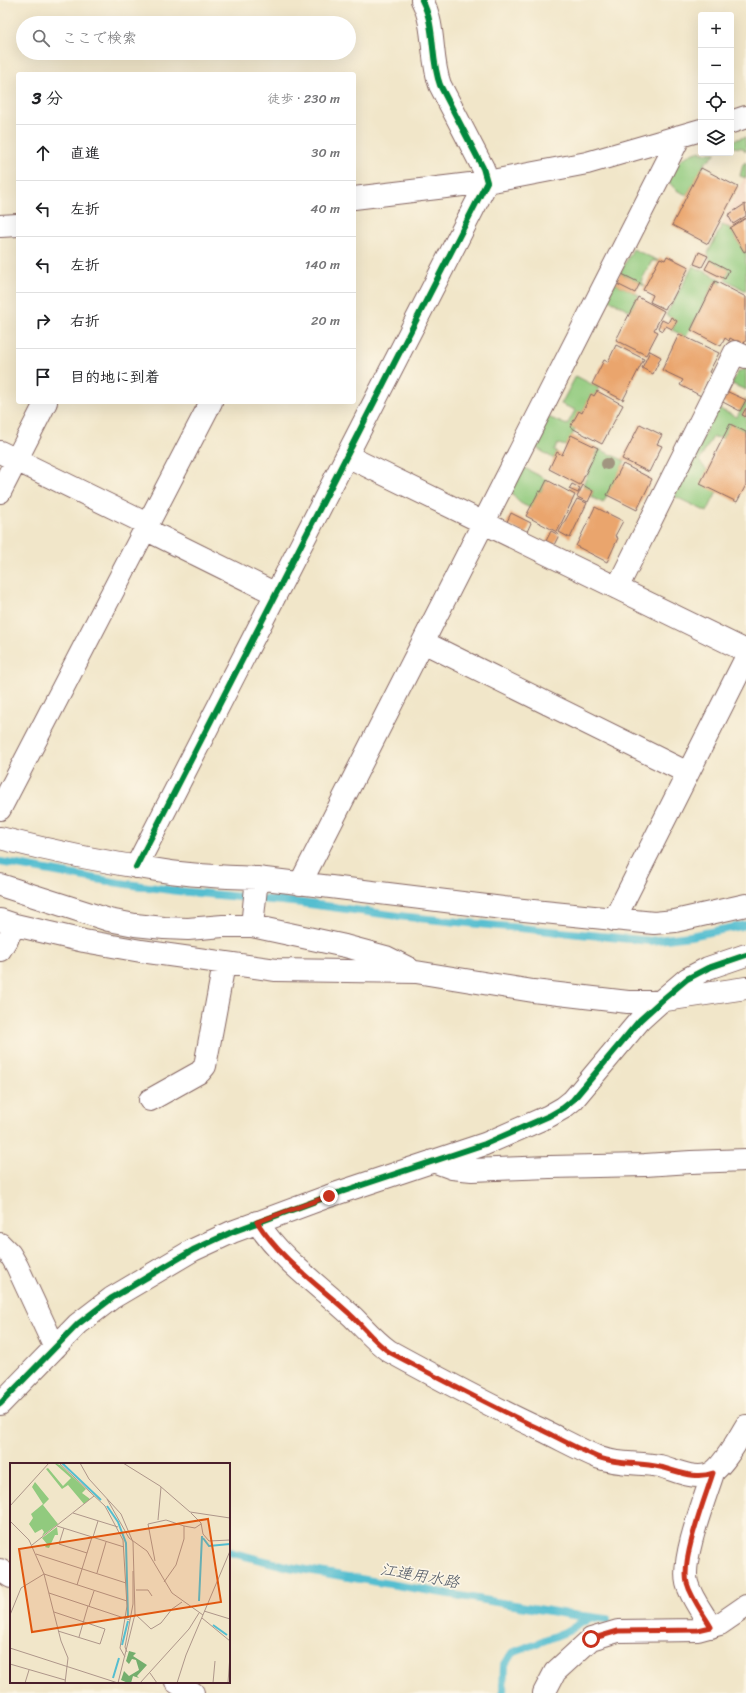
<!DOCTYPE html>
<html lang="ja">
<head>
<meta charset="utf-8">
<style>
	:root { --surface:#fff; --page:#f2f2f2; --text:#202124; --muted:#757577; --line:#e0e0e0 }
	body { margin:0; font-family:Sriracha,"Klee One",sans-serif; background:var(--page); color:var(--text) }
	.controls { position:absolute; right:12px; top:12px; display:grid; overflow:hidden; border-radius:4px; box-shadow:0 4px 16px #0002 }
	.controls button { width:36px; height:36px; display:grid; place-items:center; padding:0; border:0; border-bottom:1px solid var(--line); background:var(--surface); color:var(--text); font:20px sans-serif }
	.stop { position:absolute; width:12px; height:12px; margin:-9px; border:3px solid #c8321e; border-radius:50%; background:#fff }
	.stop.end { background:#c8321e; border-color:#fff; box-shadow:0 1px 4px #0008 }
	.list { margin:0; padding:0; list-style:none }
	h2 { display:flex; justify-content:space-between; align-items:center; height:52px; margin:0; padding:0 16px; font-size:17px }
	h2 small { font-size:13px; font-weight:400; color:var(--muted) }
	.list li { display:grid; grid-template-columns:26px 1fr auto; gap:12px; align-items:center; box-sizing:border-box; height:56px; padding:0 16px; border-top:1px solid var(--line) }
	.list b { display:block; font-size:15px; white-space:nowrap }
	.list em { font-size:13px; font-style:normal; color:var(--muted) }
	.icon { flex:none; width:22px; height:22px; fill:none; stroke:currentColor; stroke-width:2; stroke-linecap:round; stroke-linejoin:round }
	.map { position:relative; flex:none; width:746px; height:1693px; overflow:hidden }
	.search { position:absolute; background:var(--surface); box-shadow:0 4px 16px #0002; left:16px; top:16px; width:340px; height:44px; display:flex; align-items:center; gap:10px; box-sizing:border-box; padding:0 14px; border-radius:22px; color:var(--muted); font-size:15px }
	.panel { position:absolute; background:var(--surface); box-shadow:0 4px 16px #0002; left:16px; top:72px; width:340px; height:332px; border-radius:4px }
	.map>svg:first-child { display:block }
</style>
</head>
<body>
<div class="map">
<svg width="746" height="1693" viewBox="0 0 746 1693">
	<rect width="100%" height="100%" fill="#fcf5e5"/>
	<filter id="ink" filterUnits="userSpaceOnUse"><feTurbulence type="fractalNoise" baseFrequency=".025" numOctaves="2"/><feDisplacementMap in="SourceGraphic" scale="8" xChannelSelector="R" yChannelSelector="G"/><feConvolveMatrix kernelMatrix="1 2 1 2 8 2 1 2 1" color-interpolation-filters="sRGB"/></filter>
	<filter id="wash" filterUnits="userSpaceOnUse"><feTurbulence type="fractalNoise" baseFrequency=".012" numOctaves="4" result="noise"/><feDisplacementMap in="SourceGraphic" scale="16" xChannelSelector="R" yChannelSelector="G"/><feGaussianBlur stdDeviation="0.9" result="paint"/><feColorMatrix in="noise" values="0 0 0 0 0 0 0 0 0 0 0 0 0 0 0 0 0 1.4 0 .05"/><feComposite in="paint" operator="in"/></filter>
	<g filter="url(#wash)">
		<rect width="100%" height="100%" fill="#f1e6c9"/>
		<path fill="#f3d4bf" d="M744 178H746V251L725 279 706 269 710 260 708 253Z"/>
		<path fill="#91ca7e" stroke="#6e7454" d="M745 137 746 152 743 148 731 147V141Z
			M701 151V153H716L705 163 687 195 676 190 667 180C679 161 679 157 701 151Z
			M746 162V178L740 176 743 164Z
			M722 225 730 228 744 252 746 251V291L725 279 729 270 710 260 708 253Z
			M633 249 659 261H652L641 281 645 286 620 273Z
			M693 266 722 280 721 284 715 281 686 337 672 330 677 321 666 315Z
			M615 283 639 295 631 311 607 299Z
			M744 369H746V390L732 384 737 373Z
			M576 376 599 388 594 396 591 395 582 413 579 411 571 427 575 430 566 446 558 444 554 451 557 452 554 459 532 445 548 417 567 425 575 410 561 404Z
			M746 399V408L742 415 746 417V432L730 424 723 438 713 437 699 461 707 470 717 492 707 512 674 496 717 408 737 417Z
			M599 449 625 461 603 503 591 497 593 491 583 485Z
			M523 467 547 480 541 492 539 491 531 508C520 504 516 501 511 491Z"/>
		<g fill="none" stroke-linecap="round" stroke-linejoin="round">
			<path stroke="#54bed0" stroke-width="8" d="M0 862 119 883 178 891 302 903 398 916 650 941 690 936 746 925
				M229 1552 289 1567 573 1615 607 1619
				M503 1693 504 1666 512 1653 568 1631 591 1617"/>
		</g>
		<g id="blocks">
			<path fill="#eaa56d" d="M701 168 738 187 708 244 672 225Z
				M745 204 746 216 733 224 728 215Z
				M746 218V251L744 252 730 228Z
				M699 252 708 256 702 267 694 264Z
				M667 256 689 267 670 304 668 303 665 309 650 302 653 295 643 290 660 258 665 260Z
				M710 260 729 270 725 279 705 269Z
				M620 273 640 283 635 293 615 283Z
				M715 281 746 297V340L743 345 730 338 729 341 725 338 721 346 691 330Z
				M638 297 664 311 654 330 658 332 646 355 616 340Z
				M671 317 677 321 672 329 666 326 663 331 658 328 662 320 668 323Z
				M679 334 719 353 709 372 711 373 701 396 680 385 683 380 662 370Z
				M616 345 644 359 623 400 592 384 604 360 608 362Z
				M650 351 661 357 653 374 642 368Z
				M597 391 623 405 602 444 570 427 579 411 582 413 591 394 594 396Z
				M726 391 746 400 740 411 721 401Z
				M746 408V417L742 415Z
				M640 424 662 435 657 444 662 446 649 472 622 459Z
				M730 424 746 432V485L737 502 700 484Z
				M571 435 598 448 580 485 549 469 557 452 562 455Z
				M623 464 652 479 637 510 607 495Z
				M547 480 575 495 557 532 526 516 539 491 541 492Z
				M572 484 580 488 578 493 569 489Z
				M583 485 593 491 588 502 577 497Z
				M577 499 587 503 570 538 559 532Z
				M595 507 623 521 615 536 618 538 607 562 576 546Z
				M511 513 531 523 526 534 506 524Z
				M551 531 559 535 554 545 546 541Z"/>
		</g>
	</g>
	<g filter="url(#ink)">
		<use href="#blocks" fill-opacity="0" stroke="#846562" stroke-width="1"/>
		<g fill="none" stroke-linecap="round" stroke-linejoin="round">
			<g stroke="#846562" stroke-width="24">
				<path id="minor" d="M731 122 746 117
					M354 198 487 182 587 163 701 130
					M0 226 18 225
					M0 452 147 524
					M347 456 746 651
					M0 492 46 402
					M145 529 276 594
					M617 588 735 352 746 357
					M423 642 688 773
					M0 809 211 402
					M0 838C54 852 109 863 164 871 195 876 226 877 257 878L503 908 654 923 675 921 746 905
					M136 867 487 182 483 168 440 85C430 58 436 27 422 0
					M300 884 680 136
					M0 885 109 920 135 925 164 928 188 929 223 926H252L345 946 386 957 408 968
					M0 920 15 925 84 941 141 951 276 970 416 972 533 991 628 1002H652L746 988
					M614 920 746 658
					M252 926 257 878
					M0 950 15 925
					M150 1100 200 1072 205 1066 224 964
					M433 1161 452 1168 472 1170 550 1167 645 1165 691 1162 746 1160
					M257 1222C282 1261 320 1286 353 1317 365 1329 375 1341 389 1351 440 1379 490 1406 542 1430 561 1439 580 1450 600 1458 619 1465 640 1462 660 1466 675 1470 691 1479 707 1475 720 1472 739 1438 746 1426
					M0 1244 10 1254 17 1266 55 1348
					M0 1404 78 1324 112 1298 193 1250 232 1232 329 1196 485 1144 549 1116 563 1108 573 1100 640 1020 661 1001 687 979 708 968 746 955
					M711 1627C703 1613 691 1598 687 1583 681 1559 705 1498 713 1473
					M544 1693 555 1672 591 1639 618 1631 698 1630 720 1624 746 1606"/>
			</g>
			<g stroke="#846562" stroke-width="24">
				<path id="major" d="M0 1570 11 1577
					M176 1682 193 1693"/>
			</g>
			<use href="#minor" stroke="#fff" stroke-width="22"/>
			<use href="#major" stroke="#fff" stroke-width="22"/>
			<g stroke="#fcf5e5" stroke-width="8">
				<path id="cycleway" d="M136 867 487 182 483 168 440 85C430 58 436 27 422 0
					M0 1404 78 1324 112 1298 193 1250 232 1232 329 1196 485 1144 549 1116 563 1108 573 1100 640 1020 661 1001 687 979 708 968 746 955"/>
			</g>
			<use href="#cycleway" stroke="#00873e" stroke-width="6"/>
		</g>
		<circle fill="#a19580" cx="607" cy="464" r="6"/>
	</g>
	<g fill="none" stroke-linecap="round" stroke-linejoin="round" filter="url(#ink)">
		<path stroke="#c8321e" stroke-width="5" d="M329 1196 257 1222C282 1261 320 1286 353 1317 365 1329 375 1342 389 1352 439 1378 489 1405 540 1429 560 1439 580 1450 600 1458 620 1465 640 1462 660 1467 678 1471 695 1480 713 1473 705 1498 681 1559 687 1583 691 1598 703 1613 711 1627L698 1630 618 1631 591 1639"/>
	</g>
	<g text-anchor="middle" stroke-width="3.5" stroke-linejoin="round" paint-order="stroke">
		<g font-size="16" font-style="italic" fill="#4e5765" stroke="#fcf5e5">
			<text transform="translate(420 1575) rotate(10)" y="6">江連用水路</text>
		</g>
	</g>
	<g transform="translate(10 1463)">
		<rect width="220" height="220" fill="#f1e6c9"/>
		<path d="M44 0 50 2 76 26 72 30 80 36 74 41 58 22 52 26 36 6 38 5 53 23 61 15ZM25 19 39 36 33 42 48 61 32 73 34 69 32 66 25 70 19 61 23 55 21 51 33 41 22 24ZM47 64 48 72H45L39 85 35 84 37 81 32 75Z" fill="#91ca7e"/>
		<path d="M119 188 126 190 123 193 137 202 127 213 129 215 123 213 121 220H118L111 217 114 208 119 213 129 207 126 197 122 196 119 201 116 198Z" fill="#74ae6d"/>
		<path fill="none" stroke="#54bed0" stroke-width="2" d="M52 0 91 37M97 43 108 59 116 80 118 155M193 75 199 83 220 81M189 138 192 73M203 162 217 172M112 182 118 158M103 215 109 195"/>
		<path fill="none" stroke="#ae968a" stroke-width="1" d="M49 0 95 43 113 77 117 143 110 185 115 194M70 0 79 16 111 51 123 79 125 151 108 220M113 0 150 23 180 49 220 55M97 36 119 75 137 88 162 130 193 152M0 43 39 0M63 50 108 64M181 50 191 60 193 71 199 78 220 77M148 57 151 24M0 58 19 77 34 111 51 178 58 195 55 220M47 63 114 84M174 63 185 65 191 61M54 65 49 81 77 90M83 74 88 58M22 82 84 33M26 91 116 120M145 98 138 61 156 57 174 63V76L166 102 154 119M87 110 96 79M67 122 82 74M126 127H138L142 133M39 130 120 157M79 143 84 128M194 148 220 156M44 149 95 166 90 181 48 168M125 151 141 166 151 160 162 146 172 139M0 152 11 125 34 111 117 138M192 155 220 178M69 174 78 143M0 185 108 220M117 189 115 184 123 141V108M0 201 55 217M140 210 147 220M15 220 19 207M130 220 179 166 189 150M167 220 176 192 220 88M203 220 205 198M218 220 220 192"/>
		<path fill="#e0560e" fill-opacity="0.15" stroke="#e0560e" stroke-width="2" d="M198 56 211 139 22 169 9 86Z"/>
		<rect width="220" height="220" fill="none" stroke="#4a1f2b" stroke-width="2"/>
	</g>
</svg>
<div class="controls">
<button>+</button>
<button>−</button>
<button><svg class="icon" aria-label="locate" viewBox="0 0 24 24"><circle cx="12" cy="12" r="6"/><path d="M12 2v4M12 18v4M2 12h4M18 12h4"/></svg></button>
<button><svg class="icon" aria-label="layers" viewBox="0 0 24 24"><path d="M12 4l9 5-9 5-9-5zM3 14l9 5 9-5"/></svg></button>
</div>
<div class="stop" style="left:591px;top:1639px"></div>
<div class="stop end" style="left:329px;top:1196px"></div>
<div class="search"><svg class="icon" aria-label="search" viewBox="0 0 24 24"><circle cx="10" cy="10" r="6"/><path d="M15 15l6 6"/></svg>ここで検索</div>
<section class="panel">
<h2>3 分<small>徒歩 · 230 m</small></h2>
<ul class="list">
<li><svg class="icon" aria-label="ahead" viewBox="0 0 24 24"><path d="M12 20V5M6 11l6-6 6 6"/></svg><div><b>直進</b></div><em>30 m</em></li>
<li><svg class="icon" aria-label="left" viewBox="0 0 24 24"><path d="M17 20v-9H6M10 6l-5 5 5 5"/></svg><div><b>左折</b></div><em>40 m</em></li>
<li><svg class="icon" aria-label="left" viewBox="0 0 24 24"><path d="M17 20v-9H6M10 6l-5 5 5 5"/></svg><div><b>左折</b></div><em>140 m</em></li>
<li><svg class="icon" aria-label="right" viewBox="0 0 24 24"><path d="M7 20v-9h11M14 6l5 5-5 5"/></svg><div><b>右折</b></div><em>20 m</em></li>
<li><svg class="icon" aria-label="arrive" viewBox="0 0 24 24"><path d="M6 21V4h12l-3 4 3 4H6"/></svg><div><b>目的地に到着</b></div></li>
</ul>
</section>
</div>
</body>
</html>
